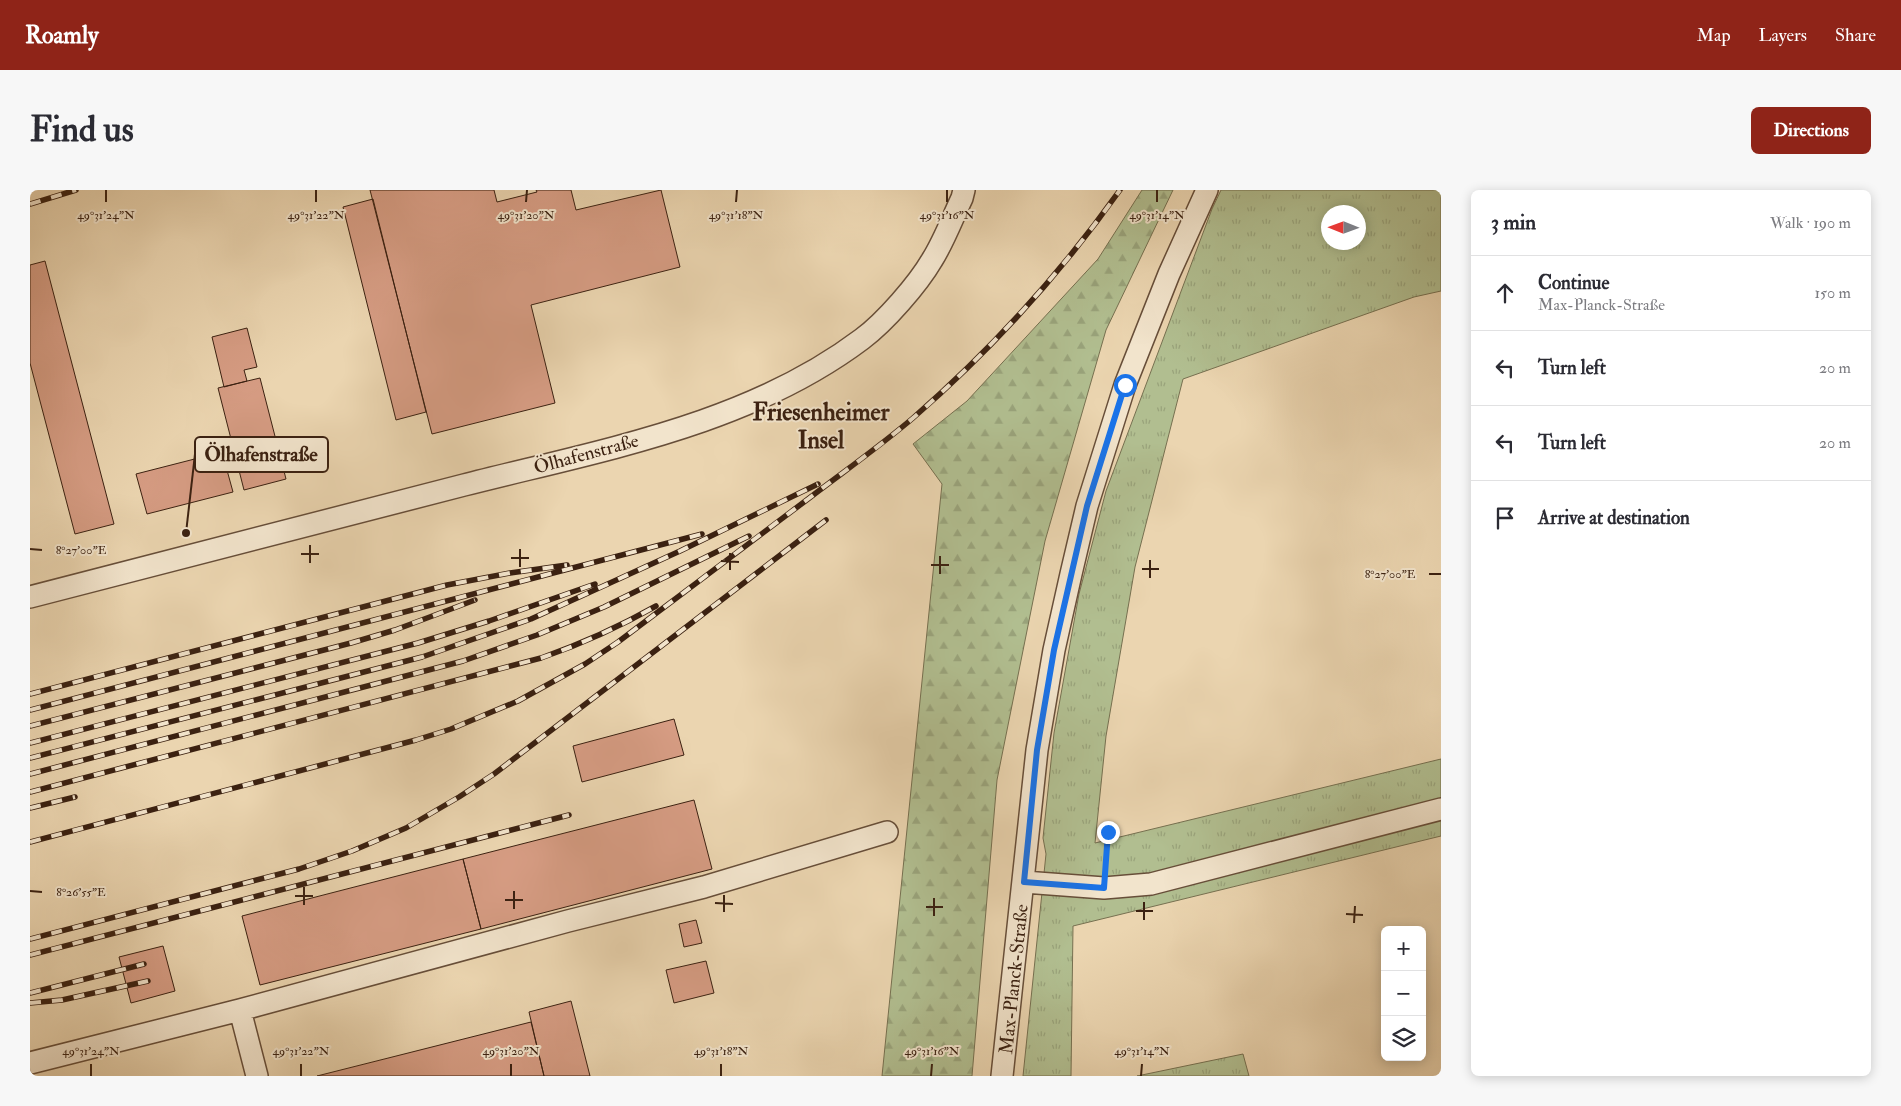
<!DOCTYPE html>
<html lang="en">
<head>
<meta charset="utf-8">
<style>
	:root { --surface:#fff; --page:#f7f7f7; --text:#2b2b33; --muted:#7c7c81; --line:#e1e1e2; --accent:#8f2418 }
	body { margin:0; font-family:"IM FELL Double Pica",serif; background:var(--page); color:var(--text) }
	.controls { position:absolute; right:15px; bottom:15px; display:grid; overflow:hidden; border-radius:8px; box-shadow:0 2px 12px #0003 }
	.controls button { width:45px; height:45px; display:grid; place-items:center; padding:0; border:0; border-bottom:1px solid var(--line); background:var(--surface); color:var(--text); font:25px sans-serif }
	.compass { position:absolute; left:1291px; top:15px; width:45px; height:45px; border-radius:50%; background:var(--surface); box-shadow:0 2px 12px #0003; rotate:271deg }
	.stop { position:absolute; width:15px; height:15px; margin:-11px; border:4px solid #1a73e8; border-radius:50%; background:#fff }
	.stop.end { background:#1a73e8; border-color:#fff; box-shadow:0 1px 5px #0008 }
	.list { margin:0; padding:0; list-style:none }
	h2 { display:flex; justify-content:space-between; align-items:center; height:65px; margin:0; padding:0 20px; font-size:21px }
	h2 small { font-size:16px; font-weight:400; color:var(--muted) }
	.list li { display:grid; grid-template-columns:32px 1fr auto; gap:15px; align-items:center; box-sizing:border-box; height:75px; padding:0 20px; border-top:1px solid var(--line) }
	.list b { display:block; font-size:19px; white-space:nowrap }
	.list p { margin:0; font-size:16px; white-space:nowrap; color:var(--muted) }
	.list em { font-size:16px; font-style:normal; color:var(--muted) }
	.icon { flex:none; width:28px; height:28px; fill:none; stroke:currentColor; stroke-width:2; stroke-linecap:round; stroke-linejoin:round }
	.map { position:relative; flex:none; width:1411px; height:886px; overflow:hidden; border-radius:8px }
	header { display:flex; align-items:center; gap:30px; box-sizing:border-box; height:70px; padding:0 25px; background:var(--accent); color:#fff }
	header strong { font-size:24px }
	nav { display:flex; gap:28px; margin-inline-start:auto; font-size:18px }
	.intro { display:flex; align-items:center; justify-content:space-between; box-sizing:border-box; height:120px; padding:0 30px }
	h1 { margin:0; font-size:35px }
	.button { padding:12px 22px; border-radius:8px; background:var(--accent); color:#fff; font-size:18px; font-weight:700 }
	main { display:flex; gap:30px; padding:0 30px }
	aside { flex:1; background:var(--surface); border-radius:8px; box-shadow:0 2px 12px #0003 }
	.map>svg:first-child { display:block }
</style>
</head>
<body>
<header>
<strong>Roamly</strong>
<nav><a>Map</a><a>Layers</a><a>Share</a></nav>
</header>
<div class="intro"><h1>Find us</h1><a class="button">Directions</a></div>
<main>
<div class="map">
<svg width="1411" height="886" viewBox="0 0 1411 886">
	<defs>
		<pattern id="grass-tufts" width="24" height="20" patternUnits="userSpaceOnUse" patternTransform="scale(1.25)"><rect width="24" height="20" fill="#b1be90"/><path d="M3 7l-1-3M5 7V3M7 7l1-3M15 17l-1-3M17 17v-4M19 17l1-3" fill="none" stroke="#99a37b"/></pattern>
		<pattern id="forest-firs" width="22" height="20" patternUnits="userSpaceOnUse" patternTransform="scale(1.25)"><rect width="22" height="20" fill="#b1be90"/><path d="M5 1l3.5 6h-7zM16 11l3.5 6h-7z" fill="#99a37b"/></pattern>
	</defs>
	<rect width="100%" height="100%" fill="#ebd5b0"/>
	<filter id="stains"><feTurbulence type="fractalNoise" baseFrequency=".004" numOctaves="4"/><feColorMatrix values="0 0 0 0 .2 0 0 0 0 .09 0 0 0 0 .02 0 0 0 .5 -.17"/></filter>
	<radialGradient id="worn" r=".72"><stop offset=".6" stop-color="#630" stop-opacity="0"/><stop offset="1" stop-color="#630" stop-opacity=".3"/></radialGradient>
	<path fill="url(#grass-tufts)" stroke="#767050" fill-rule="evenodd" d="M1191 0H1411V101L1384 107 1153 189 1105 377 1076 546 1065 653 1411 569V646L1043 736 1041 886H993L1016 664 1013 648 1024 543 1049 404 1076 301 1182 19ZM1298 22H1328V52H1298Z
		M1213 864 1219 886H1107Z"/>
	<path fill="url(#forest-firs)" stroke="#767050" d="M1112 0H1143L1076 140 1015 351 967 590 942 886H852L912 294 883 254 937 211 1068 69Z"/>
	<path fill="#d69c83" stroke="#3b2111" d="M340 0H464L467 12 507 2 506 0H541L546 20 631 0 650 77 501 115 525 213 402 244Z
		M343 9 396 222 366 230 313 17Z
		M15 71 84 334 45 344 0 173V75Z
		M217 138 227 177 214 180 217 191 194 197 182 147Z
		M230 188 256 289 214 300 188 198Z
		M192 262 203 302 117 324 106 284Z
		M644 529 654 565 552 592 543 556Z
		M664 610 682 679 451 739 433 669Z
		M433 669 451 739 230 795 212 726Z
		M666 730 672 753 654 757 649 734Z
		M133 756 145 801 101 813 89 767Z
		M676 771 684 803 644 813 636 780Z
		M541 811 560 886H514L499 822Z
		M501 832 514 886H287Z"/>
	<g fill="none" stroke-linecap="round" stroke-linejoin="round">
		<g stroke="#674e39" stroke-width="24">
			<path id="minor" d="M0 407C145 369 290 332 434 295 571 260 718 235 832 149 855 132 888 94 902 70 914 51 922 29 932 8L934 0
				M994 692 1074 698 1121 694 1411 619
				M210 820 227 886
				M0 873 210 820 538 731 674 697 857 642
				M972 886 1007 560 1024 460 1041 384 1057 316 1095 195 1139 84 1177 0"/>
		</g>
		<path stroke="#3b2111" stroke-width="3" stroke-dasharray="4 2.5" stroke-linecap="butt" d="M1076 678 1078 642"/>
		<use href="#minor" stroke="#f2e4cc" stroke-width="21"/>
		<g stroke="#3b2111" stroke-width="5.5">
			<path id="rail" d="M0 14 46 0
				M0 504 417 395 480 383 537 375
				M0 520 672 344
				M0 536 321 453 365 440 445 410
				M0 553 388 453 459 431 565 394
				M0 568 392 467 501 429 650 361 788 294
				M0 584 433 471 507 445 574 417 719 346
				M0 602 511 468C551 454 589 437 626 416
				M0 618 45 607
				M0 652 386 550 421 539 488 511 555 474 588 452C652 404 715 356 778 309 813 282 849 257 883 228 960 161 1031 83 1090 0
				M0 749 269 679 322 661 376 638 429 607 464 584 796 330
				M0 765 539 625
				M0 803 114 774
				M0 813 32 810 118 791"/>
		</g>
		<use href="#rail" stroke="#f2e4cc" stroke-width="4" stroke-dasharray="11" stroke-linecap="butt"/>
	</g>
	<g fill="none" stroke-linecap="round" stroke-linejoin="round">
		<path stroke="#1a73e8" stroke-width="6" d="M1078 642 1074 698 994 692 1007 560 1024 460 1057 316 1095 195"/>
	</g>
	<path fill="none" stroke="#3b2111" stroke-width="2" d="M76 12V0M286 12V0M496 12 497 0M706 12 707 0M917 12V0M1127 12V0M0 359 12 360M271 364H289M481 368H499M691 371 709 372M280 373V355M901 375H919M490 377V359M1112 379H1129M700 380V363M910 384V366M1399 384H1411M1120 388V370M0 701 12 702M265 706H283M475 710H493M685 713 703 714M274 715V697M896 717H913M484 719V701M1106 721H1123M694 722V705M1316 724 1333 725M904 726V708M1114 730V712M1324 733 1325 716M61 886V874M271 886V874M481 886V874M691 886V874M901 886 902 874M1111 886 1112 874"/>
	<g text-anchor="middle" stroke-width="4" stroke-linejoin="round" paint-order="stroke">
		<g font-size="19" fill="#3b2111" stroke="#f2e4cc">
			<text transform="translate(556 263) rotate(-15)" y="7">Ölhafenstraße</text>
			<text transform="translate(983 789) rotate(-84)" y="7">Max-Planck-Straße</text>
		</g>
		<g font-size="24" font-weight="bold" fill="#3b2111" stroke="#f2e4cc">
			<text x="791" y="230">Friesenheimer<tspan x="791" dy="28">Insel</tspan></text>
		</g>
	</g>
	<g font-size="12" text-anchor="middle" fill="#3b2111" stroke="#f2e4cc" stroke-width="4" stroke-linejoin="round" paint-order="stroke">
		<text x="76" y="29">49°31'24"N</text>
		<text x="286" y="29">49°31'22"N</text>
		<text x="496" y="29">49°31'20"N</text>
		<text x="706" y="29">49°31'18"N</text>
		<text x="917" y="29">49°31'16"N</text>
		<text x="1127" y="29">49°31'14"N</text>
		<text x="51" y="364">8°27'00"E</text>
		<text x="1360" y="388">8°27'00"E</text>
		<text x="51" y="706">8°26'55"E</text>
		<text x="61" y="865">49°31'24"N</text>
		<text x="271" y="865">49°31'22"N</text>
		<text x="481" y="865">49°31'20"N</text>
		<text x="691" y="865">49°31'18"N</text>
		<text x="902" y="865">49°31'16"N</text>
		<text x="1112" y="865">49°31'14"N</text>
	</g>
	<path fill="none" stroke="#3b2111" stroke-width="2" d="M156 343L165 264"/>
	<circle fill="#3b2111" stroke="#f2e4cc" stroke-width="2" cx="156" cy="343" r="5"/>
	<rect fill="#f2e4cc" stroke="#3b2111" stroke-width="2" x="165" y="247" width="133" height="35" rx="5"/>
	<g font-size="20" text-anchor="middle" font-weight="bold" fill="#3b2111">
		<text x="231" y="271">Ölhafenstraße</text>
	</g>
	<rect width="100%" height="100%" filter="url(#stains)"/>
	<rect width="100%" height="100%" fill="url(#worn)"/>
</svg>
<div class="controls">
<button>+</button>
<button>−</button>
<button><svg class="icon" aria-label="layers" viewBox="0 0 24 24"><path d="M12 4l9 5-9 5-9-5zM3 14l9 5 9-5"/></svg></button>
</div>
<svg class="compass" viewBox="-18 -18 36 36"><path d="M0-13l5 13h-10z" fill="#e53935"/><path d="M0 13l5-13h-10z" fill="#7c7c81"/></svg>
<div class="stop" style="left:1095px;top:195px"></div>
<div class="stop end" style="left:1078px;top:642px"></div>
</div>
<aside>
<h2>3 min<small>Walk · 190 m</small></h2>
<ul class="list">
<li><svg class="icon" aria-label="ahead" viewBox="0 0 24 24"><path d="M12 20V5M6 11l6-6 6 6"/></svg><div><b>Continue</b><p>Max-Planck-Straße</p></div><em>150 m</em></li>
<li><svg class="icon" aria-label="left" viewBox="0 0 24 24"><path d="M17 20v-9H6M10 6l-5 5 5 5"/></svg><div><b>Turn left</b></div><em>20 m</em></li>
<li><svg class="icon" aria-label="left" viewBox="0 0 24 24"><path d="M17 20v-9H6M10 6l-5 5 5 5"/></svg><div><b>Turn left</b></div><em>20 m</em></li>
<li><svg class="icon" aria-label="arrive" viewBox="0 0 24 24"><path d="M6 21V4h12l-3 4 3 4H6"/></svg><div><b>Arrive at destination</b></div></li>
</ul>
</aside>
</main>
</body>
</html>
